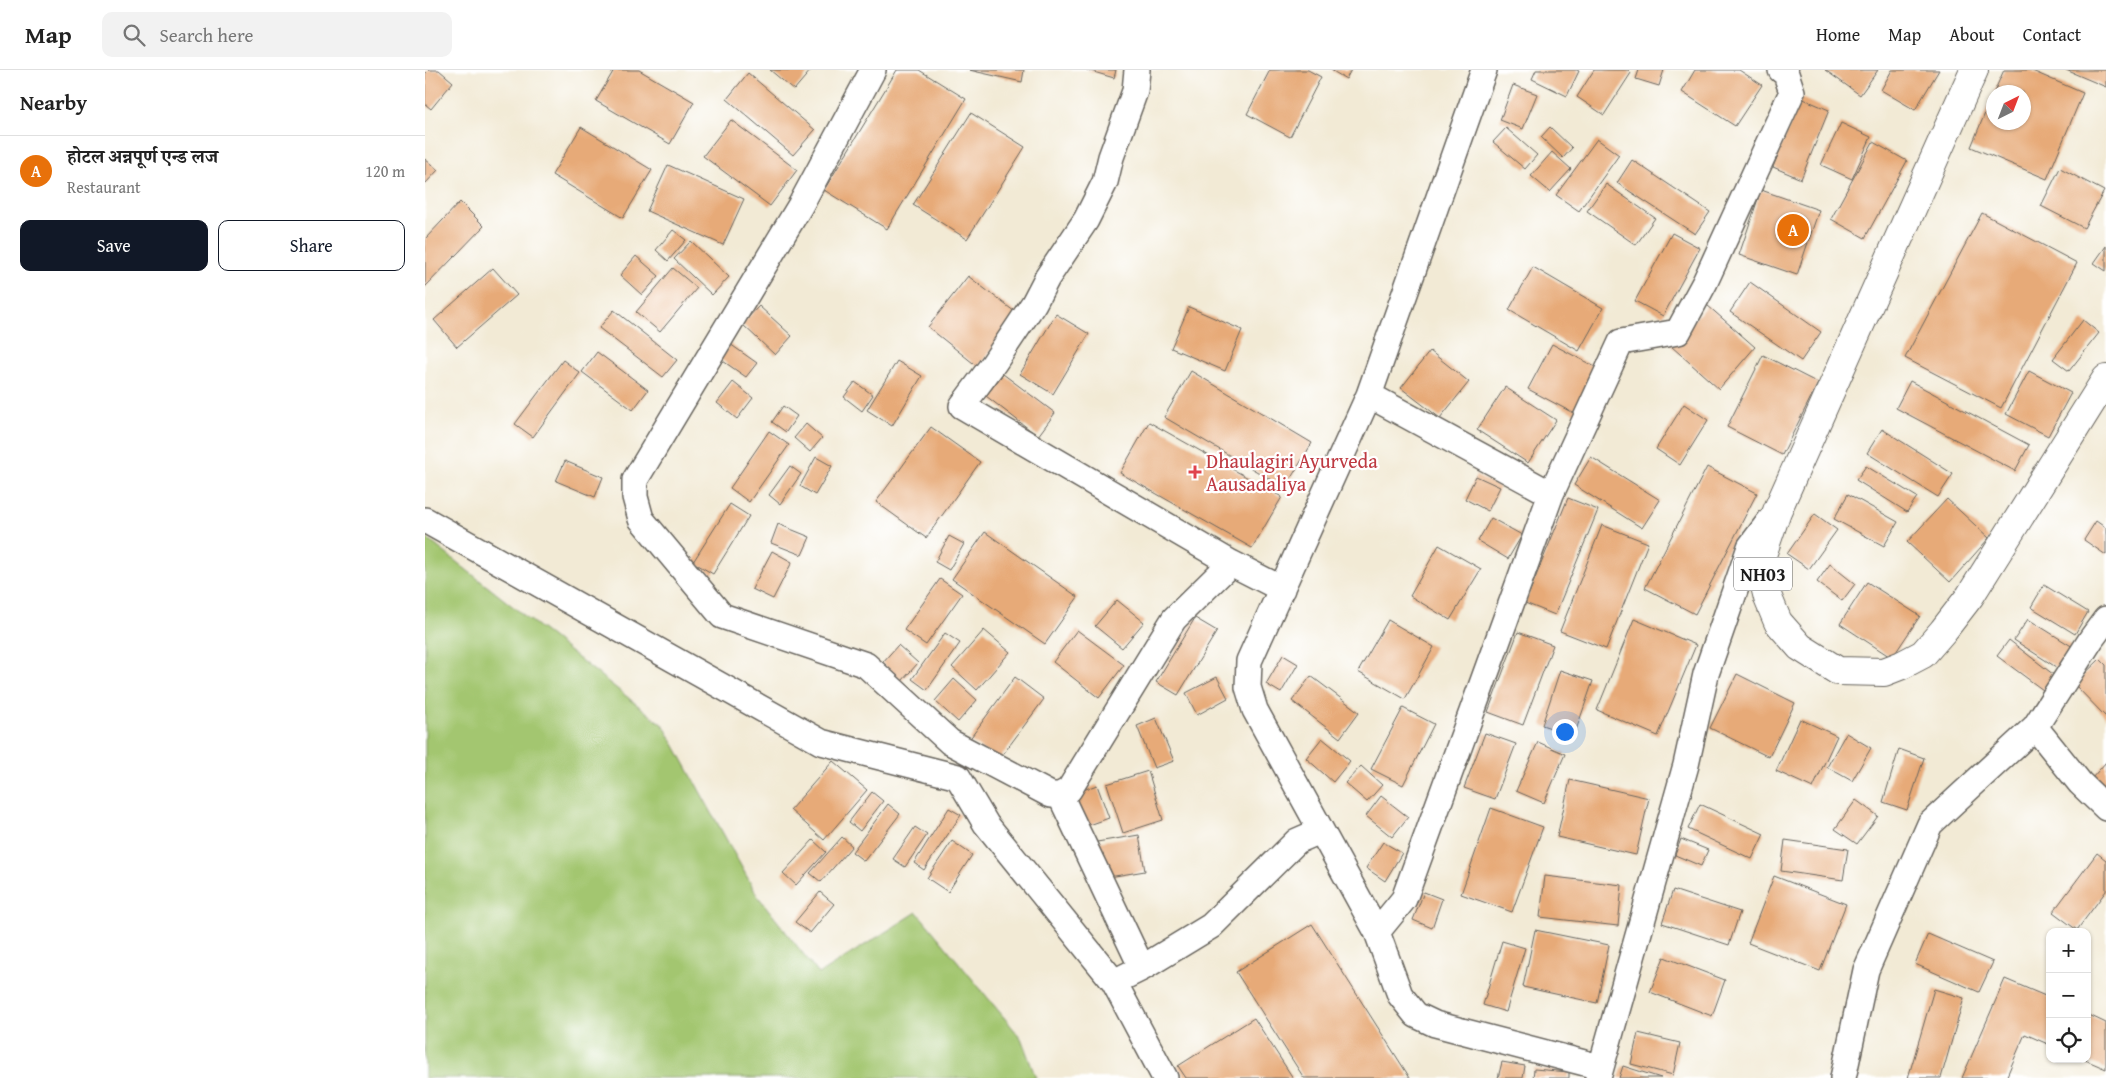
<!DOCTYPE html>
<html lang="en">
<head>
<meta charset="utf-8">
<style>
	:root { --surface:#fff; --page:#f2f2f2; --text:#222; --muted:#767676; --line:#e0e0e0; --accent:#111827 }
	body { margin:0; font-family:"Gentium Book Plus","Noto Serif Devanagari",serif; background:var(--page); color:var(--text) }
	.controls { position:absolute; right:15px; bottom:15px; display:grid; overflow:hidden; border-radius:10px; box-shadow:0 1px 4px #0004 }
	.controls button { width:45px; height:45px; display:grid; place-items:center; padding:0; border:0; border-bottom:1px solid var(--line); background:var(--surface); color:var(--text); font:25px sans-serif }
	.compass { position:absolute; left:1561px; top:15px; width:45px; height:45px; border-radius:50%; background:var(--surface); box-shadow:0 1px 4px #0004; rotate:42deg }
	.you { position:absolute; left:1139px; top:661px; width:18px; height:18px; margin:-12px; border:4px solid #fff; border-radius:50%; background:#1a73e8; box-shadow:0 0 0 8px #1a73e833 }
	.badge { display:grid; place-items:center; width:32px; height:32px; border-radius:50%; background:var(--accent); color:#fff; font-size:16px; font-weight:700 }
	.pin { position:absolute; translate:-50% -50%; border:2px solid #fff; box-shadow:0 1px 5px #0006 }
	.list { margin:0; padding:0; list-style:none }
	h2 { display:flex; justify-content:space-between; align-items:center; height:65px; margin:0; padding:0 20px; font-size:21px }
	h2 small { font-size:16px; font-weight:400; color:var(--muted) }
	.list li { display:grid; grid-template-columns:32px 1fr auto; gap:15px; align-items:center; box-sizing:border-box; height:70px; padding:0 20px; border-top:1px solid var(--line) }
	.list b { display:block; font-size:19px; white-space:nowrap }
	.list p { margin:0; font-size:16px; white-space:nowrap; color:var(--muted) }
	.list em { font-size:16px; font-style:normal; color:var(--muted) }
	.actions { display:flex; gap:10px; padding:15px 20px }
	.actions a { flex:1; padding:11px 0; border:1px solid var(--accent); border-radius:10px; text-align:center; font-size:18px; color:var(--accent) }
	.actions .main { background:var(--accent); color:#fff }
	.icon { flex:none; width:28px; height:28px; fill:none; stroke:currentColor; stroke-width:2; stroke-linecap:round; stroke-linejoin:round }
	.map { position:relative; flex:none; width:1681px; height:1008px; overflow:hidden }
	header { display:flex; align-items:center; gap:30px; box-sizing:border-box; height:70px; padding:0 25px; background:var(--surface); border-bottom:1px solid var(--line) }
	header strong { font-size:24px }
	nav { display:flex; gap:28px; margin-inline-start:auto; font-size:18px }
	.search { width:350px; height:45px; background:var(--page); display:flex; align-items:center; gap:12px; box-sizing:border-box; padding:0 18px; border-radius:10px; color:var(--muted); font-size:19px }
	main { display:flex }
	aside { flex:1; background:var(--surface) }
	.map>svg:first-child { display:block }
</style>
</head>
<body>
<header>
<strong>Map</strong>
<div class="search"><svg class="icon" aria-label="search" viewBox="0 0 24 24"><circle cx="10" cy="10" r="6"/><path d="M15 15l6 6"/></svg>Search here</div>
<nav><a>Home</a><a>Map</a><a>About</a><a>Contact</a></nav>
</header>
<main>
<aside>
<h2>Nearby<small></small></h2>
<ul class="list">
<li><span class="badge" style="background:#e8710a">A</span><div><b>होटल अन्नपूर्ण एन्ड लज</b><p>Restaurant</p></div><em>120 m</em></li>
</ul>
<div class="actions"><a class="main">Save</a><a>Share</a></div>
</aside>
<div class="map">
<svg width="1681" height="1008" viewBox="0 0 1681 1008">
	<rect width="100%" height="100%" fill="#fff"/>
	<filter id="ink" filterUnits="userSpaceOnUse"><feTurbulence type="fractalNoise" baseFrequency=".02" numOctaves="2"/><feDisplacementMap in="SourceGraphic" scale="10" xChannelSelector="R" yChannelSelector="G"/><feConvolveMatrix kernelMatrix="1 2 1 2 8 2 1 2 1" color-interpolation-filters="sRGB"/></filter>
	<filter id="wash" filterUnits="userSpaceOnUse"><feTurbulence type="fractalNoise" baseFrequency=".0096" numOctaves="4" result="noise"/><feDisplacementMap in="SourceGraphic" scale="20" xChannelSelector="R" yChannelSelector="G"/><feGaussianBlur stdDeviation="1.12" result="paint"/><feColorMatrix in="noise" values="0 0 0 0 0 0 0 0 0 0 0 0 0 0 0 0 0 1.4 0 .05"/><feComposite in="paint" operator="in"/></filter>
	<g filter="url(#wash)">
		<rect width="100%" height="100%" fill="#f2ead5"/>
		<path fill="#a3c66f" stroke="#607146" d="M0 467 239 656 332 825 394 904 492 842 596 968 611 1008H0Z"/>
		<g id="blocks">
			<path fill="#e7aa78" d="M4 0H14L28 12 6 39 0 34V4Z
				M189 0H214L269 32 245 74 171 31Z
				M345 0H386L369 20Z
				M472 0H494L541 29 462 159 399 120Z
				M544 0H599L597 12Z
				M662 0H691L689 8Z
				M845 0H883L896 7 865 67 822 44Z
				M906 0H926L921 9Z
				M1111 0H1152L1154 1 1142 26 1107 9Z
				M1169 0H1203L1206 3 1179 45 1152 27Z
				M1214 0H1239L1234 16 1211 9Z
				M1270 0H1314L1337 15 1310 56 1257 22Z
				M1400 0H1453L1435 25Z
				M1467 0H1514L1490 40 1456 20Z
				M1579 0H1605L1658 23 1622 109 1546 77 1568 24V52H1598V22H1569Z
				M1641 0H1681V17Z
				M323 3 390 60 368 85 302 29Z
				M1088 15 1112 24 1098 59 1075 50Z
				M1376 28 1404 40 1376 109 1348 97Z
				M546 43 600 77 542 169 488 135Z
				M306 50 372 100 345 136 278 86Z
				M1416 53 1446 67 1427 109 1396 95Z
				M156 57 227 100 198 148 127 105Z
				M1125 57 1147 78 1138 88 1116 67Z
				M1081 58 1112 85 1100 99 1068 72Z
				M1172 69 1194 85 1154 141 1131 125Z
				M1448 72 1482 91 1440 168 1406 149Z
				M1127 82 1146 99 1125 122 1106 106Z
				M0 89 13 100 0 114Z
				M1207 90 1285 142 1270 164 1192 113Z
				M243 95 319 129 298 175 222 141Z
				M1635 98 1679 121 1659 158 1616 136Z
				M1181 114 1230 148 1211 175 1162 141Z
				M1336 120 1394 140 1372 205 1314 185Z
				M35 132 59 156 0 217V169Z
				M1557 143 1652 193 1576 338 1480 288Z
				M248 160 261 170 243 191 231 180Z
				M1247 163 1275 178 1238 246 1210 231Z
				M266 171 304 207 287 225 249 189Z
				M1681 176V201L1669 193Z
				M211 186 234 206 217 225 195 205Z
				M1108 197 1178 238 1154 281 1084 240Z
				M68 198 92 225 32 277 9 250Z
				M248 198 272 218 235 262 211 242Z
				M543 206 594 245 553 297 503 257Z
				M1325 212 1396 262 1376 291 1305 242Z
				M1282 235 1330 277 1294 319 1246 276Z
				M334 236 367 266 350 285 317 254Z
				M764 237 817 260 800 301 746 278Z
				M189 240 252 290 238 307 174 258Z
				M631 244 664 264 628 324 595 304Z
				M1658 250 1674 263 1644 301 1628 289Z
				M305 274 332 293 321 307 295 289Z
				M1127 274 1174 299 1150 344 1103 319Z
				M1005 281 1044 312 1015 348 976 318Z
				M172 282 223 320 208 340 157 302Z
				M1338 285 1393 313 1357 385 1302 357Z
				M138 290 155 303 108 367 90 354Z
				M472 291 497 306 467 356 442 340Z
				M766 301 887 373 860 418 739 347Z
				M1604 301 1646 323 1623 366 1581 344Z
				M578 304 630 343 613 366 561 326Z
				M1485 311 1604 375 1590 401 1471 338Z
				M308 312 328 328 312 349 292 333Z
				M430 312 448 325 437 341 419 327Z
				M1080 317 1131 350 1103 393 1052 360Z
				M1259 334 1283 350 1255 395 1231 379Z
				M358 336 372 346 361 362 347 352Z
				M724 352 857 427 827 478 695 403Z
				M381 354 397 368 385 382 369 368Z
				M506 357 555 392 501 468 451 432Z
				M1457 359 1528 404 1513 427 1442 383Z
				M344 361 364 375 324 432 305 418Z
				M391 387 407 396 390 425 375 416Z
				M1166 387 1235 430 1217 458 1149 415Z
				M140 391 178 407 170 427 131 411Z
				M365 396 376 404 355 434 344 425Z
				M1441 396 1492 427 1482 442 1431 410Z
				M1282 397 1332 423 1270 544 1220 518Z
				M1051 406 1075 417 1063 441 1040 429Z
				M1423 424 1473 452 1459 476 1409 449Z
				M1143 428 1173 440 1130 545 1100 533Z
				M1522 429 1564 468 1525 512 1482 472Z
				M305 434 324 446 288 504 268 492Z
				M1390 444 1412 460 1384 499 1362 484Z
				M1066 448 1097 465 1083 489 1053 471Z
				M1671 451 1681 458V485L1659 470Z
				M353 454 385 467 377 485 346 473Z
				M1177 455 1223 473 1181 579 1135 561Z
				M560 462 653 527 620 574 527 509Z
				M524 466 539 474 524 500 510 492Z
				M1014 475 1056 499 1025 550 985 526Z
				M347 481 367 492 348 529 327 519Z
				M1405 494 1430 514 1417 531 1392 512Z
				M515 509 537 524 501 575 479 560Z
				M1442 512 1495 546 1467 588 1415 554Z
				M1619 515 1663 542 1650 564 1606 537Z
				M692 530 719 552 697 578 670 556Z
				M770 548 792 561 753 625 731 612Z
				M1209 549 1271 575 1233 666 1172 640Z
				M1603 549 1648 577 1634 599 1589 570Z
				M963 550 1009 577 980 629 933 602Z
				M559 560 585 582 552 620 527 597Z
				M652 560 699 595 674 628 628 592Z
				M1093 562 1128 575 1098 655 1063 642Z
				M520 563 535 573 502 620 487 609Z
				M1584 570 1629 605 1618 620 1572 586Z
				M473 575 493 593 477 611 457 593Z
				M858 585 873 594 856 623 841 614Z
				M1675 589 1681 595V647L1649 614Z
				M1135 600 1168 611 1149 666 1117 655Z
				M1312 604 1370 633 1344 687 1285 658Z
				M886 606 934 642 915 668 867 631Z
				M590 607 619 629 573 691 544 670Z
				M792 607 803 628 772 645 761 623Z
				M529 609 552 630 533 652 510 631Z
				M978 638 1009 654 978 715 946 699Z
				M731 648 749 691 729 698 712 656Z
				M1375 649 1412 666 1388 718 1351 701Z
				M1060 663 1091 674 1070 729 1039 718Z
				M1421 663 1446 678 1427 711 1402 697Z
				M897 668 925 691 908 712 881 688Z
				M1113 672 1140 684 1119 733 1091 721Z
				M1474 679 1499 688 1482 740 1458 732Z
				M408 691 442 720 399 770 365 740Z
				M1681 692V721L1667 708Z
				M936 696 957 715 942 732 920 713Z
				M723 701 738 750 698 763 682 714Z
				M1145 710 1224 728 1211 785 1132 767Z
				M672 715 684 748 656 758 644 725Z
				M447 722 458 731 435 761 424 752Z
				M956 726 983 747 967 767 941 746Z
				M1431 730 1453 746 1432 774 1410 759Z
				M463 734 475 744 439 791 427 782Z
				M1275 734 1339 764 1327 789 1263 759Z
				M524 738 536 745 499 800 489 793Z
				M1066 738 1118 757 1087 842 1036 824Z
				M490 757 502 765 480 797 468 789Z
				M714 765 720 801 678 808 672 772Z
				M417 767 427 776 396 812 385 803Z
				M1256 769 1283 780 1276 796 1250 785Z
				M388 770 401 782 371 815 358 803Z
				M1360 770 1423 779 1418 810 1356 801Z
				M527 771 547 785 523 822 502 808Z
				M958 772 977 783 960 811 941 798Z
				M1672 783 1681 790V821L1652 860 1628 842Z
				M1120 806 1197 815 1193 856 1115 847Z
				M1349 806 1421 834 1395 901 1323 873Z
				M1248 820 1315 842 1304 875 1237 853Z
				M395 822 409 834 385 863 370 852Z
				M999 822 1017 829 1007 858 988 850Z
				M887 854 985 1008H879L811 902Z
				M1110 860 1184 875 1172 933 1098 917Z
				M1503 864 1568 892 1554 922 1490 894Z
				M1077 871 1100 878 1081 942 1058 935Z
				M1239 887 1300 910 1287 946 1225 922Z
				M1580 909 1625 928V975L1600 964 1581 1008H1537Z
				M1509 919 1539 928 1516 1008H1483Z
				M1662 944 1681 953V999L1658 989H1662Z
				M829 948 868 1008H761L753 996Z
				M1213 963 1255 973 1248 1005 1206 994Z
				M1077 992 1100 996 1098 1008H1073Z
				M1198 996 1236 1008H1194Z
				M1109 999 1144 1002V1008H1108Z"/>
		</g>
	</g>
	<g filter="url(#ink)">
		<use href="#blocks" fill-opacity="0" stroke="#67645d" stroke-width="1"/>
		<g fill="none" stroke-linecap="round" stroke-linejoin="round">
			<g stroke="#67645d" stroke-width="28">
				<path id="street" d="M448 0 375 136 210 410V427L216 449 297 546 441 595 525 672 626 725H635L644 720 749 549 806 493
					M712 0 710 21 686 87 680 112 661 150 622 208 609 233 569 293 537 336 806 493 857 519
					M1059 0 944 325 824 591 823 617 830 640 952 862 975 925 991 945 1010 954 1175 997
					M944 325 1126 424
					M0 450 396 672 533 707 561 754 689 912 740 1008
					M1681 549 1667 568 1610 657 1655 713 1681 738
					M635 725 717 898
					M952 862 979 829 1126 424 1196 272 1253 262 1280 212 1367 22 1361 4 1356 0
					M689 912 717 898 786 856 872 771 895 761
					M1173 1008 1261 695 1281 604 1325 477 1346 449
					M1418 1008 1441 900 1505 754 1610 657"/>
			</g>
			<g stroke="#67645d" stroke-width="30">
				<path id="primary" d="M1549 0 1352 441 1336 488 1338 508 1343 528 1353 552 1375 577 1413 601 1459 602 1477 595 1498 584 1518 561 1545 526 1681 309"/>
			</g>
			<use href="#street" stroke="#fff" stroke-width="25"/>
			<use href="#primary" stroke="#fff" stroke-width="28"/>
		</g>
	</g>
	<path fill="#e0444e" stroke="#fff" stroke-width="2" d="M767.5 394.5h5v5h5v5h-5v5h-5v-5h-5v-5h5z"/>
	<g text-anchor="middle" stroke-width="4.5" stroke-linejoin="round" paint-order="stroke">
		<rect fill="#fff" stroke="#606060" stroke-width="1" x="1309" y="487.5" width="58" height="33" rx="4"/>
		<g font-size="19" font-weight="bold" fill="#1c1c1c">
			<text x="1338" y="511">NH03</text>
		</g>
		<g font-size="20" fill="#be3a42" stroke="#fff" text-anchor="start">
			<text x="781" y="398">Dhaulagiri Ayurveda<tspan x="781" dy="23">Aausadaliya</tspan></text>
		</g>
	</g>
</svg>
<div class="controls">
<button>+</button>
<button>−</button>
<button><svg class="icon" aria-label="locate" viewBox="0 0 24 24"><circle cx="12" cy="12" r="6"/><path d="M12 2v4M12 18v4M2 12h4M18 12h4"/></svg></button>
</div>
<svg class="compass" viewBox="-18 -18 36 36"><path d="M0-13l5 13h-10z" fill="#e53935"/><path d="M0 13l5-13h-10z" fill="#767676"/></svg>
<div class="you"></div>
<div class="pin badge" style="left:1368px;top:160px;background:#e8710a">A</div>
</div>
</main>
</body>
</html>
